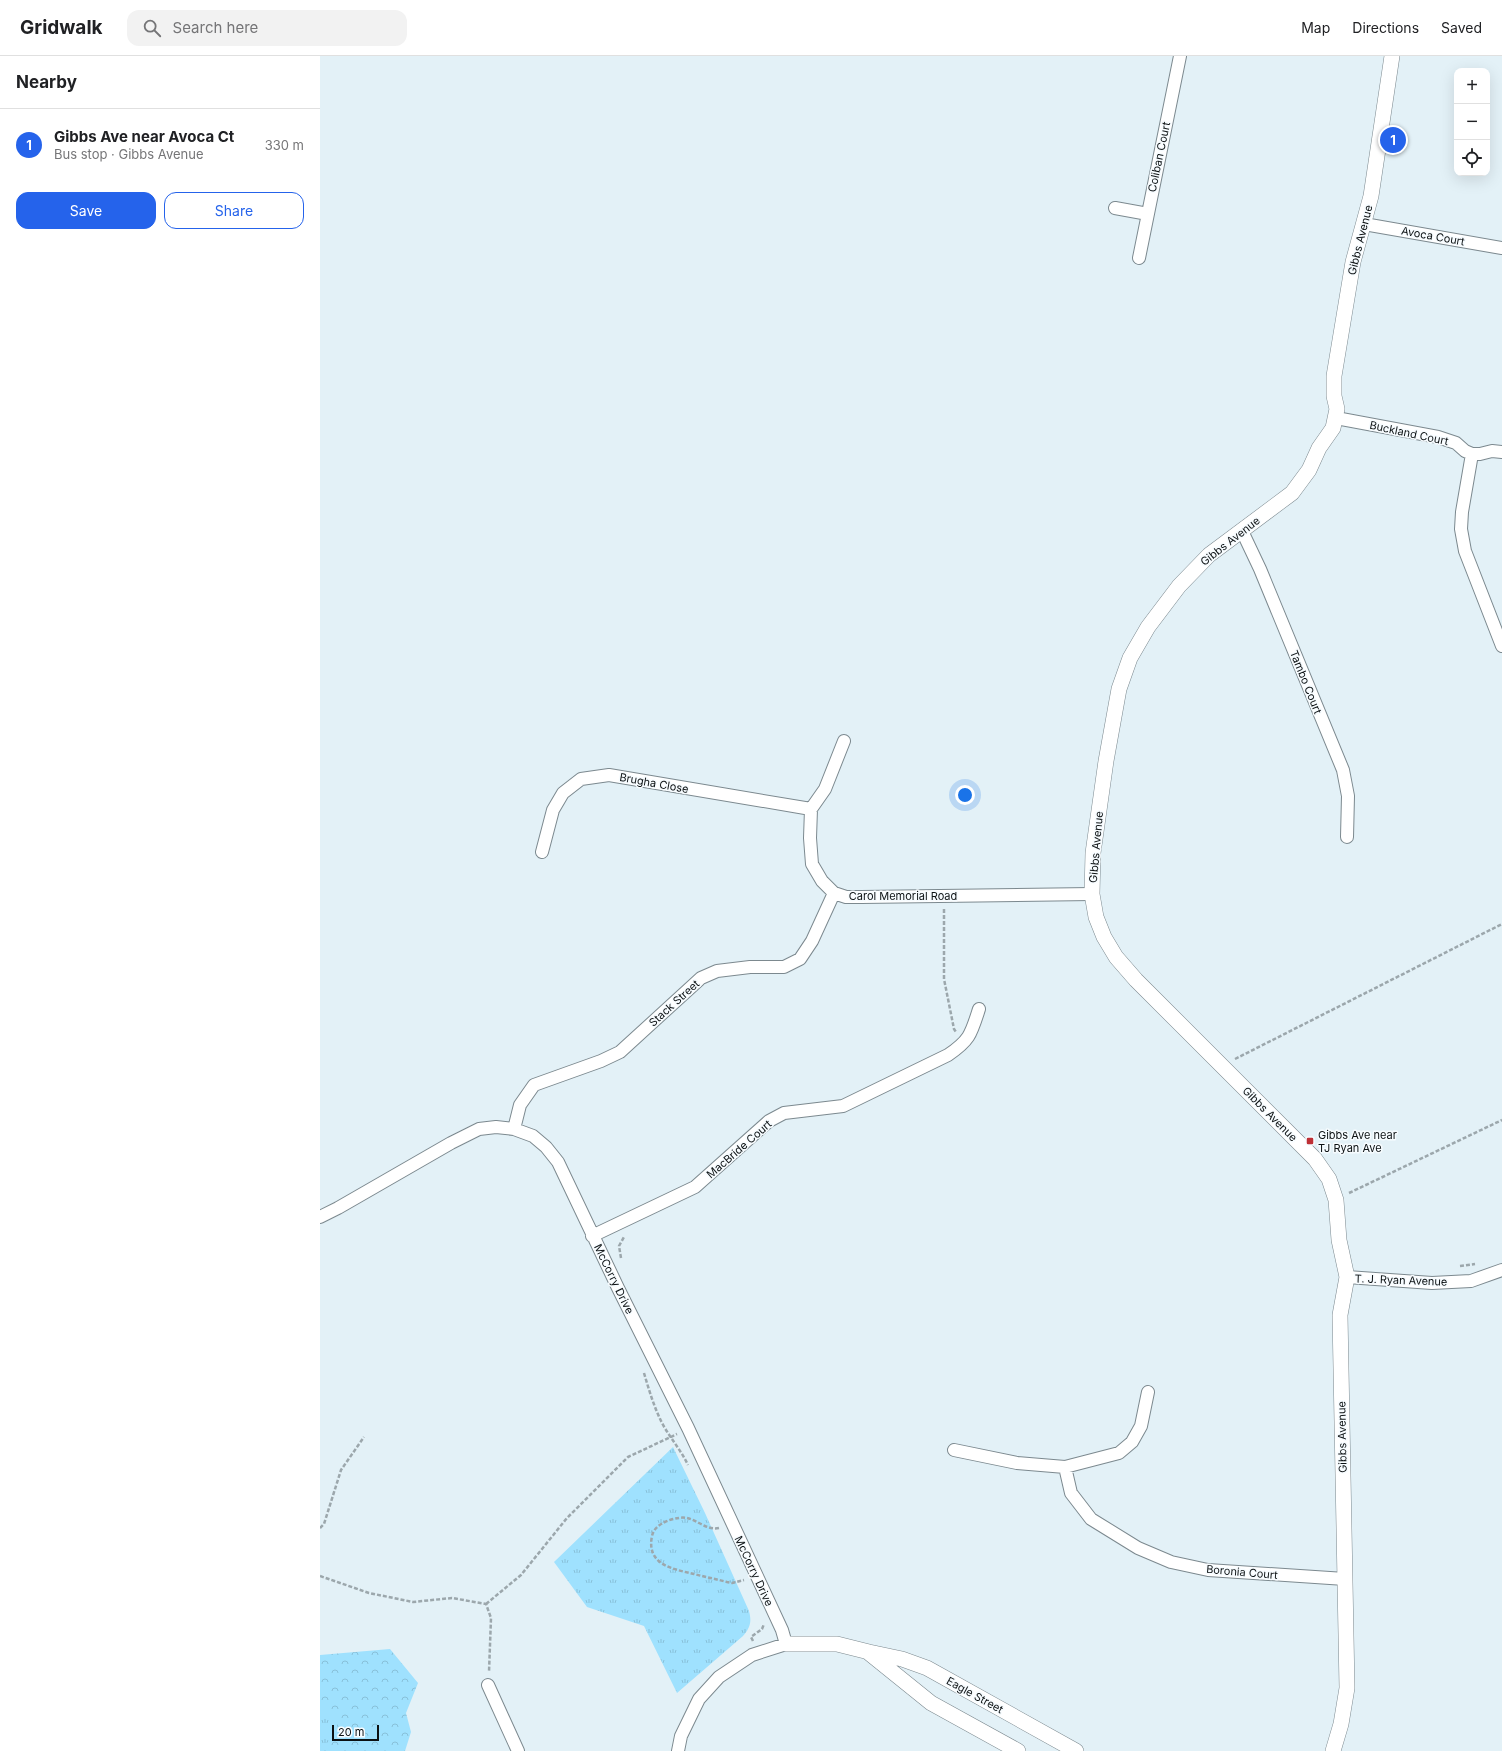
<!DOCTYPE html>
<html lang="en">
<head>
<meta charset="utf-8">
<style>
	:root { --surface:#fff; --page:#f2f2f2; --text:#202124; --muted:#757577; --line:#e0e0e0; --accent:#2563eb }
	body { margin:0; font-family:Inter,sans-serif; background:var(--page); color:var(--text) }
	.controls { position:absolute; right:12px; top:12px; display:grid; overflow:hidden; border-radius:8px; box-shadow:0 4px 16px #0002 }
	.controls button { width:36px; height:36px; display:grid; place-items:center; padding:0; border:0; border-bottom:1px solid var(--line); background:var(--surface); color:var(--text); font:20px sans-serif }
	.scale { position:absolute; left:12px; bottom:10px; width:47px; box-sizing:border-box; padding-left:4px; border:2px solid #0c1113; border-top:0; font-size:11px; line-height:14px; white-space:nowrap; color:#0c1113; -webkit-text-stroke:3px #f7fcff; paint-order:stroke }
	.you { position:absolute; left:645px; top:739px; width:14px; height:14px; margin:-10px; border:3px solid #fff; border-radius:50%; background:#1a73e8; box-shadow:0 0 0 6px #1a73e833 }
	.badge { display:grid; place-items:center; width:26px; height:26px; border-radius:50%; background:var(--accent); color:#fff; font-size:13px; font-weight:700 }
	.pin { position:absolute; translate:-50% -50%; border:2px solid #fff; box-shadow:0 1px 4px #0006 }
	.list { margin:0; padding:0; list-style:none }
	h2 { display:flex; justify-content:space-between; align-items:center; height:52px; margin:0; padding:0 16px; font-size:17px }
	h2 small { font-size:13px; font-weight:400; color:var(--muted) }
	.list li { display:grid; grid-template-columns:26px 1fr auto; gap:12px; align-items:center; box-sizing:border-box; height:72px; padding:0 16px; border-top:1px solid var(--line) }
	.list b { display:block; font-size:15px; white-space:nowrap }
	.list p { margin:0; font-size:13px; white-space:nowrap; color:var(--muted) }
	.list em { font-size:13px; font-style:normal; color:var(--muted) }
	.actions { display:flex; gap:8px; padding:12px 16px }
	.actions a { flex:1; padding:9px 0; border:1px solid var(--accent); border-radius:12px; text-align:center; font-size:14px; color:var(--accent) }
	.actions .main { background:var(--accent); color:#fff }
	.icon { flex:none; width:22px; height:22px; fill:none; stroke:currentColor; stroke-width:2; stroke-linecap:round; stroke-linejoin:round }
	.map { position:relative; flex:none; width:1182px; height:1695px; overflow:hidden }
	header { display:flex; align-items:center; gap:24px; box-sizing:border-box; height:56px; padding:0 20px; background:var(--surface); border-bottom:1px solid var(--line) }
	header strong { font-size:19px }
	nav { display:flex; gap:22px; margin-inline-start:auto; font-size:14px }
	.search { width:280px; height:36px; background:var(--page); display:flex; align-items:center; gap:10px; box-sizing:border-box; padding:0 14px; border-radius:12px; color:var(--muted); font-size:15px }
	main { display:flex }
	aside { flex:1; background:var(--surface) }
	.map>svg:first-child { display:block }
</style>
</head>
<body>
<header>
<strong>Gridwalk</strong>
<div class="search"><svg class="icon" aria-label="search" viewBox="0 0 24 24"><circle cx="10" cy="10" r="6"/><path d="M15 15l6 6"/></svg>Search here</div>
<nav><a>Map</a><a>Directions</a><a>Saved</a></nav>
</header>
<main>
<aside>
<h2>Nearby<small></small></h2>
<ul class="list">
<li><span class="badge">1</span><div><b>Gibbs Ave near Avoca Ct</b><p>Bus stop · Gibbs Avenue</p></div><em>330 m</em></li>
</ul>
<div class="actions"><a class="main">Save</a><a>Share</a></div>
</aside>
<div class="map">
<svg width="1182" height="1695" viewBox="0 0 1182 1695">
	<defs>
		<pattern id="forest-crowns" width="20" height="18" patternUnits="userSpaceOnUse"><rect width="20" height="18" fill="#9fe1fe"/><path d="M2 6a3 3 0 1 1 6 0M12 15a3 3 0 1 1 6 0" fill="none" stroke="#88c0d9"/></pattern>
		<pattern id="park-tufts" width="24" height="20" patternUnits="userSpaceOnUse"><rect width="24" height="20" fill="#9fe1fe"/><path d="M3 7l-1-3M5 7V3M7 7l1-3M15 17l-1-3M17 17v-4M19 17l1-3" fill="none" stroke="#88c0d9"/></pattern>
	</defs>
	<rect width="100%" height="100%" fill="#e3f1f7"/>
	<path fill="url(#forest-crowns)" d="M70 1593 98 1627 86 1657 91 1676 85 1695H0V1599Z"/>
	<path fill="url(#park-tufts)" d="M353 1391 385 1457 429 1555C432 1566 430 1572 423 1580L357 1637 324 1570 267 1551 234 1506Z
		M0 1654 20 1663 3 1695H0Z"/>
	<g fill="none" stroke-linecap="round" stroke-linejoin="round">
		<g stroke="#7c898f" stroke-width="14">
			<path id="minor" d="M795 152 828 158
				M1044 168 1182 192
				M819 202 860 0
				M1016 362 1118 381 1136 387 1145 395 1152 398H1160L1172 395 1182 396
				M1152 398 1142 456 1141 473 1145 495 1182 590
				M922 475 940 513 1023 714 1028 740 1027 781
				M524 685 505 733 491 753 490 782 492 808 502 825 514 837 526 841H541L772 838
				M222 796 233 754 243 737 261 723 289 719 491 753
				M194 1073 200 1049 214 1029 281 1005 300 996 381 922 397 915 430 911H464L480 903 492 885 514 837
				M0 1161 18 1152 131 1087 159 1073 176 1071 194 1073 213 1080 226 1091 238 1106 298 1232 368 1372 462 1574 466 1588 432 1599 399 1621 379 1643 361 1680 358 1695
				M272 1180 375 1131 449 1065 464 1057 523 1050 628 999C650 984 651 978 659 953
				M1027 1221 1112 1227 1151 1225 1182 1214
				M634 1394 697 1407 745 1411 799 1397 812 1386 821 1370 828 1336
				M745 1411 751 1437 771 1463 818 1492 851 1506 888 1514 1025 1523
				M168 1629 198 1695"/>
		</g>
		<g stroke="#7c898f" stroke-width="16">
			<path id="tertiary" d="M466 1588H517L549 1596 582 1603 607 1612 756 1695
				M549 1597 611 1647 698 1695
				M1013 1695 1021 1668 1027 1632 1020 1259 1027 1221 1019 1184 1016 1144 1009 1123 995 1103 816 924 796 901 784 881 776 861 772 838 773 797 786 705 799 633 810 602 828 571 859 530 889 499 972 437 989 414 999 392 1013 372 1017 353 1014 340V320L1033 206 1051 140 1072 0"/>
		</g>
		<path stroke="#9ca7ac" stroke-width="2.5" stroke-dasharray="4 2" stroke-linecap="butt" d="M624 853V923L634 973 636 976
			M915 1003 1182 868
			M1029 1137 1182 1064
			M301 1202 299 1190 304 1181
			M1140 1210 1155 1208
			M324 1317C329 1334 334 1351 342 1367 350 1382 361 1394 368 1409
			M0 1472 4 1468 21 1414 44 1381
			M399 1472C384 1475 374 1459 359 1462 349 1463 334 1469 332 1480 326 1509 353 1513 374 1518 385 1521 396 1523 407 1526L412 1527 424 1524
			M0 1520 49 1537 93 1546 132 1542 166 1548 171 1562 169 1616
			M166 1548 201 1519 247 1462 308 1401 357 1378
			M433 1585 431 1581 442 1573 444 1568"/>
		<use href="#minor" stroke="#fff" stroke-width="12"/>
		<use href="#tertiary" stroke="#fff" stroke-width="15"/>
	</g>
	<rect fill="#be2f35" stroke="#f7fcff" stroke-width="1.5" x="986" y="1081" width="8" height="8" rx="2"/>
	<g text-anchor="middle" stroke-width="3" stroke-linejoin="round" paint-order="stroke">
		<g font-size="11" fill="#0c1113" stroke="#f7fcff">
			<text transform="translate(839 101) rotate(-78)" y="4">Coliban Court</text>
			<text transform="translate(1113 180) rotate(10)" y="4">Avoca Court</text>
			<text transform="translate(1040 184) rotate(-76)" y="4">Gibbs Avenue</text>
			<text transform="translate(1089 377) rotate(12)" y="4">Buckland Court</text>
			<text transform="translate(910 485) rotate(-38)" y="4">Gibbs Avenue</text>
			<text transform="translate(986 626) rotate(68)" y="4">Tambo Court</text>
			<text transform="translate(334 727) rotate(10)" y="4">Brugha Close</text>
			<text transform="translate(776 791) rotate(-85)" y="4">Gibbs Avenue</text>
			<text x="583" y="844">Carol Memorial Road</text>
			<text transform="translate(354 947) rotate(-42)" y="4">Stack Street</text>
			<text transform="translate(950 1058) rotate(45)" y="4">Gibbs Avenue</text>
			<text transform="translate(419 1093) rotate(-41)" y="4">MacBride Court</text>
			<text transform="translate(294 1223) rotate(64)" y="4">McCorry Drive</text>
			<text transform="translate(1081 1224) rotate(2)" y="4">T. J. Ryan Avenue</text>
			<text transform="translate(1022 1381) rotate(-91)" y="4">Gibbs Avenue</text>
			<text transform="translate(434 1515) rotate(65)" y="4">McCorry Drive</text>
			<text transform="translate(922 1516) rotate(5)" y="4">Boronia Court</text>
			<text transform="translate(655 1639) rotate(29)" y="4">Eagle Street</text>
		</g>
		<g font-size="11" fill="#0c1113" stroke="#f7fcff" text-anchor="start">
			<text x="998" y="1083">Gibbs Ave near<tspan x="998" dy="13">TJ Ryan Ave</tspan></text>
		</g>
	</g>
</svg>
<div class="controls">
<button>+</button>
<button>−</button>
<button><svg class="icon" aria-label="locate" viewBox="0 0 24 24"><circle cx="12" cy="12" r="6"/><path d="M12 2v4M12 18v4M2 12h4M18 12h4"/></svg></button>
</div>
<div class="scale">20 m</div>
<div class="you"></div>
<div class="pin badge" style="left:1073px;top:84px">1</div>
</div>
</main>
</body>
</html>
